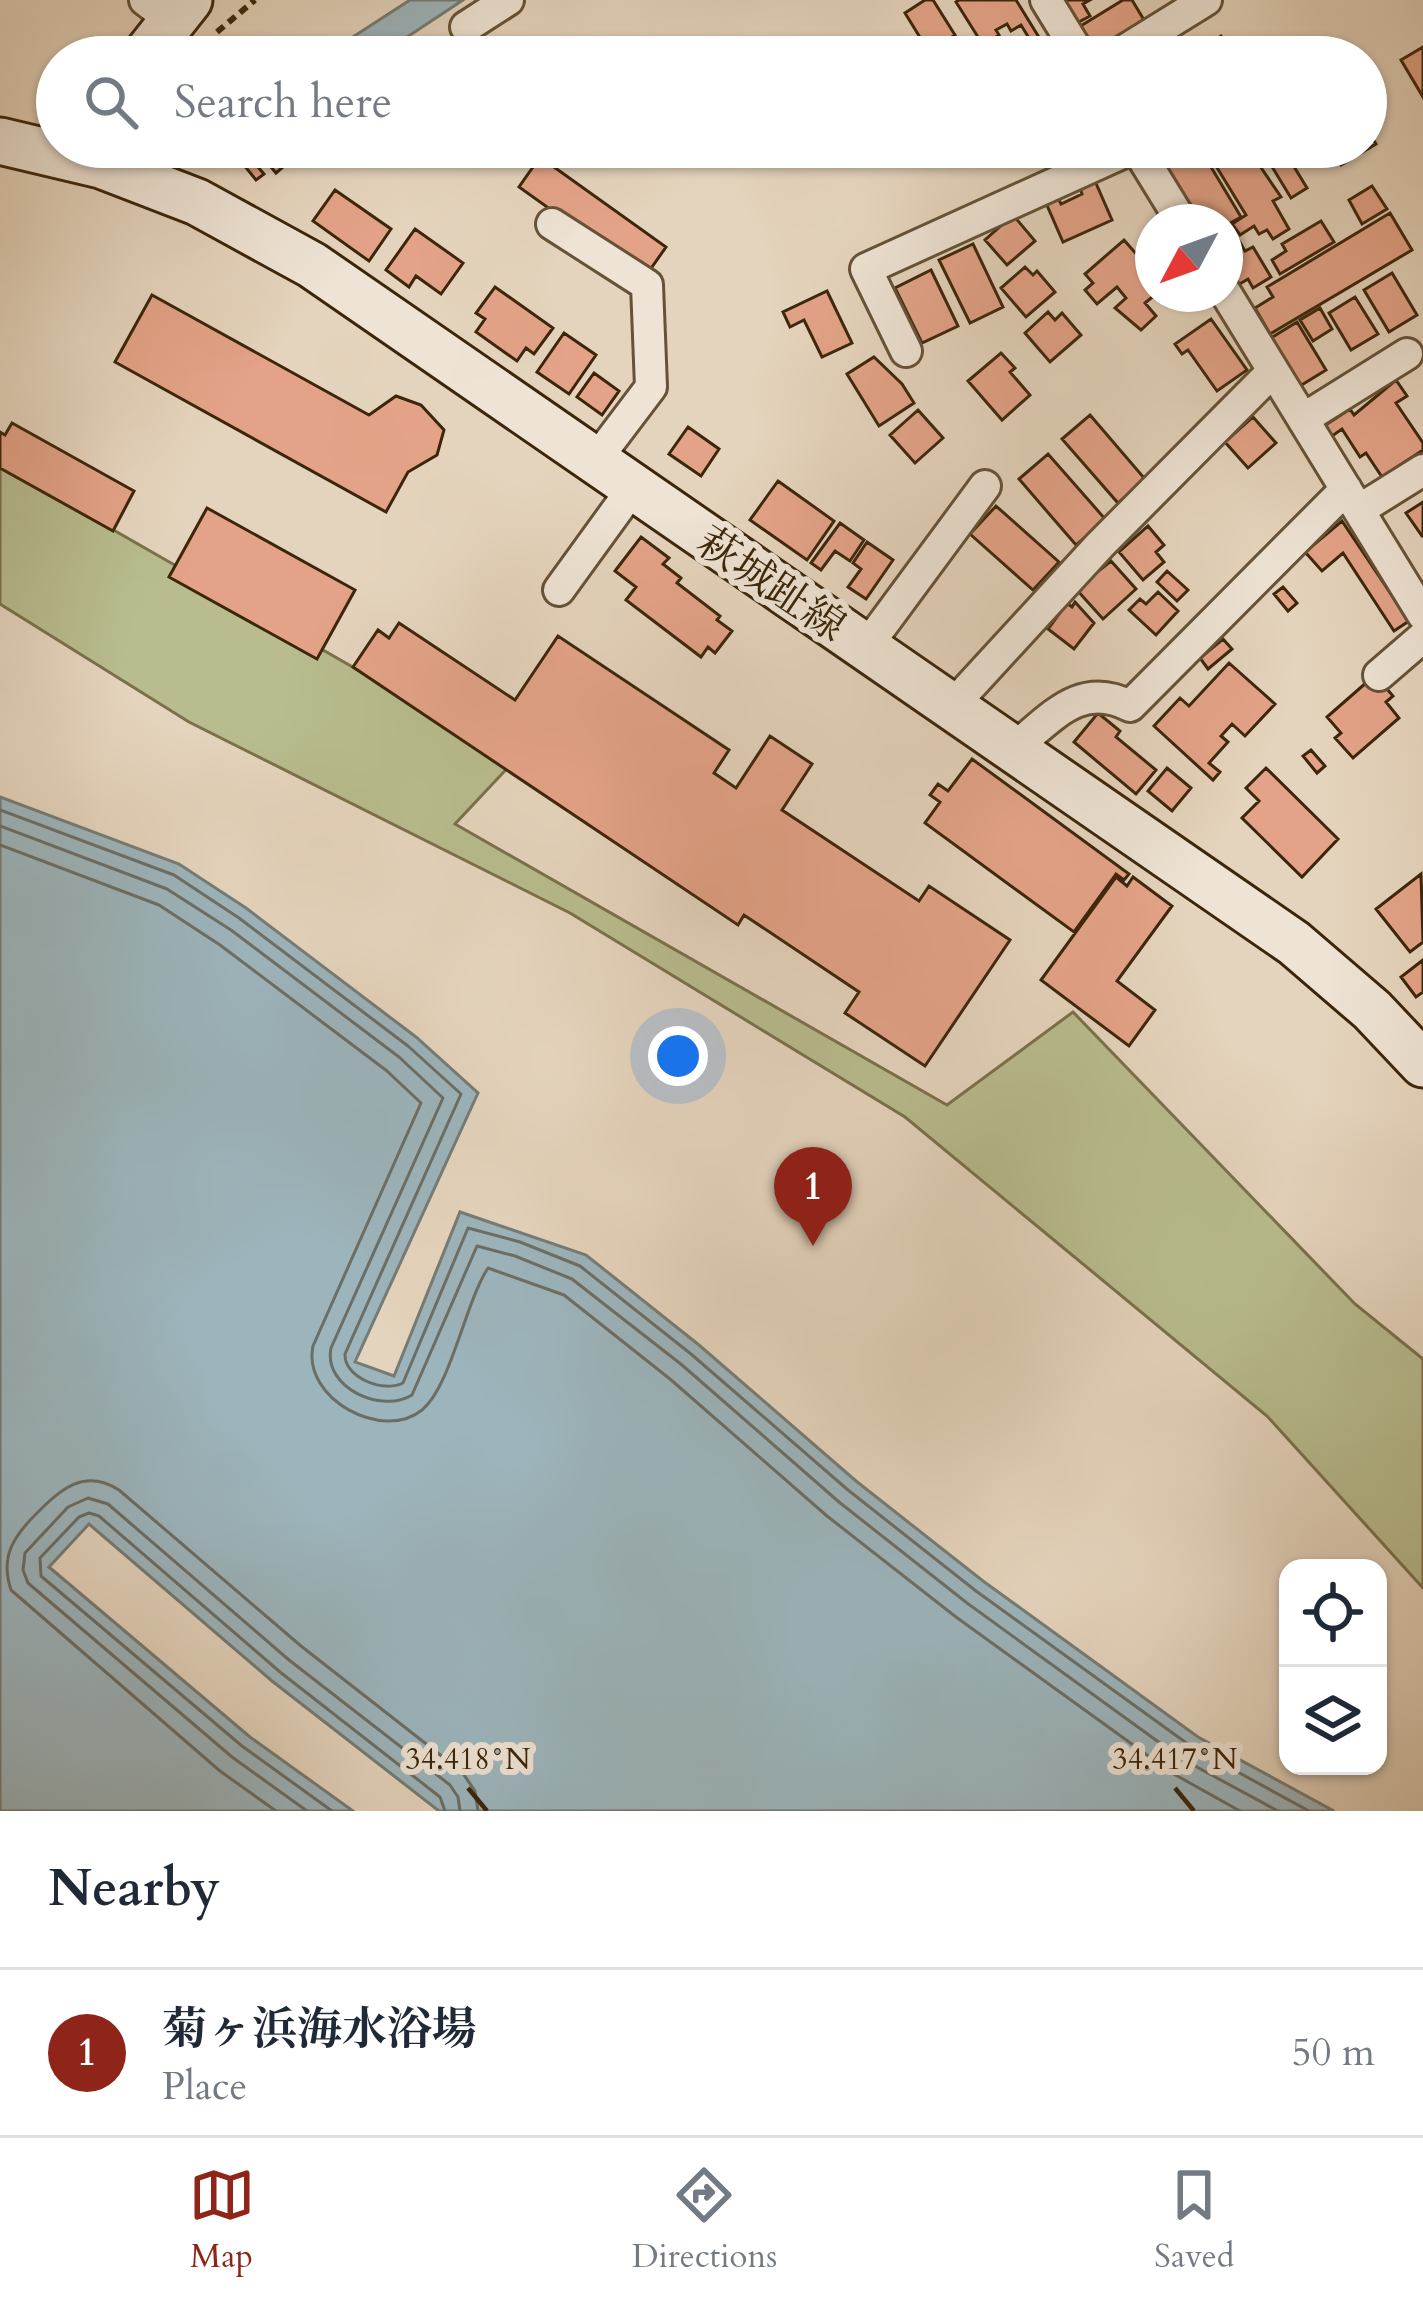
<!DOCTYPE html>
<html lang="en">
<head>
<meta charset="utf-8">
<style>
	:root { --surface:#fff; --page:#f2f2f3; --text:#1f2937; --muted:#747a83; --line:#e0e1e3; --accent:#8f2418 }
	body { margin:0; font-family:Cardo,"Noto Serif JP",serif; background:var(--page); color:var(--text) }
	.controls { position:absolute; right:36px; bottom:36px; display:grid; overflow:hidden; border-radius:24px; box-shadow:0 3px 9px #0004 }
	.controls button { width:108px; height:108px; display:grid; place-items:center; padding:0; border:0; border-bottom:3px solid var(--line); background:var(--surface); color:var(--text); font:60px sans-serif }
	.compass { position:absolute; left:1135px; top:204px; width:108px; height:108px; border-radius:50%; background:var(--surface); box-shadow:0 3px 9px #0004; rotate:229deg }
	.you { position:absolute; left:678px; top:1056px; width:42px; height:42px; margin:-30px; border:9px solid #fff; border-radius:50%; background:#1a73e8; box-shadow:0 0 0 18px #1a73e833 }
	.badge { display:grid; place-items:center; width:78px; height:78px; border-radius:50%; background:var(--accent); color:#fff; font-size:39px; font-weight:700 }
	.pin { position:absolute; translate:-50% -99px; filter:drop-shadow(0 3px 6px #0008) }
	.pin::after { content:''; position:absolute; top:63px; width:42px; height:36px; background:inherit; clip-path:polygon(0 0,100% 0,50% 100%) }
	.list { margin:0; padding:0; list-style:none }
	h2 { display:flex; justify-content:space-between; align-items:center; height:156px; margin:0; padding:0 48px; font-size:51px }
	h2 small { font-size:39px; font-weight:400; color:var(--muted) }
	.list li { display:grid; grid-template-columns:78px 1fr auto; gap:36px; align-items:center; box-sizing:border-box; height:168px; padding:0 48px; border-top:3px solid var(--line) }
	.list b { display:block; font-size:45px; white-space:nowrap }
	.list p { margin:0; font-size:39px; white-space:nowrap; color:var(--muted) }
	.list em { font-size:39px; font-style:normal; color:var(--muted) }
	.icon { flex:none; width:66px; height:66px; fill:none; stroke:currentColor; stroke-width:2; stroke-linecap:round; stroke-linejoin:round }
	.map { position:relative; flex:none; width:1423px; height:1811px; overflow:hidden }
	.search { position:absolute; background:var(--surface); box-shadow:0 3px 9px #0004; left:36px; right:36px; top:36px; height:132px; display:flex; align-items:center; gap:30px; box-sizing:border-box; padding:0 42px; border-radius:66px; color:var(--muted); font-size:45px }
	.sheet { height:324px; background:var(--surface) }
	nav { display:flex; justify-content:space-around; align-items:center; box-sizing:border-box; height:168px; border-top:3px solid var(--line); background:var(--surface); font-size:33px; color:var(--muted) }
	nav a { display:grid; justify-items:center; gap:6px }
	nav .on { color:var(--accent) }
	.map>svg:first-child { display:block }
</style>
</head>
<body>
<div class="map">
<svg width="1423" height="1811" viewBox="0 0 1423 1811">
	<rect width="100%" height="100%" fill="#e5d4bd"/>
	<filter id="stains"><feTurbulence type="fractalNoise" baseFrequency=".00167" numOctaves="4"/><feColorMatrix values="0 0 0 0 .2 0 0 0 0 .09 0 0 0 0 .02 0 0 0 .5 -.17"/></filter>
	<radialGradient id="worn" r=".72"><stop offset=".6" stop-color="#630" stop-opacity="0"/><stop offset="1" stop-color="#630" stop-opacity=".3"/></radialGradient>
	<path fill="#b8bc8e" stroke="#7a714c" stroke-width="3" d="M0 465 515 760 455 824 947 1105 1073 1012 1355 1304 1423 1359V1588L1267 1416 905 1117 570 913 189 722 0 604Z"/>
	<path fill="#9cb5bd" stroke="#767c75" stroke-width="3" d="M410 0H463L377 57H322Z
		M0 797 179 864 246 908 416 1037 478 1093 355 1362 394 1376 460 1212 586 1255 699 1345 856 1481 983 1581 1198 1737 1334 1811H439L272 1681 89 1524 49 1567 250 1737 353 1811H0Z"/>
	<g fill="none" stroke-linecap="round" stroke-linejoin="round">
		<path stroke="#6c6e64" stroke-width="3" d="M0 810 174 875 239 918 408 1046 461 1094 345 1354C344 1378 384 1393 403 1383L468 1228 520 1242 580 1266 691 1354 848 1490 976 1591 1192 1747 1309 1811
			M0 826 167 889 231 930 399 1057 443 1098 331 1348C323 1388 382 1414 412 1395L477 1246 515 1256 572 1279 682 1365 839 1502 967 1603 1182 1759 1278 1811
			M0 845 159 905 220 945 387 1071 421 1103 313 1346C302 1399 383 1442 422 1410 451 1386 465 1303 488 1268L564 1295 670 1379 827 1516 956 1617 1172 1773 1240 1811
			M276 1811 220 1771 11 1590C0 1557 13 1537 36 1514 61 1489 84 1468 119 1490L301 1646 462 1772 475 1791 478 1811
			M307 1811 232 1757 28 1583 23 1570 25 1553 68 1507 88 1498 108 1504 289 1660 450 1785 458 1797 460 1811
			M332 1811 242 1746 41 1576 40 1558 79 1517 89 1513 99 1516 280 1672 440 1797 445 1811"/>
	</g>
	<path fill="#e4a388" stroke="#3c260a" stroke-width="3" d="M925 0H933L955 35 929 52 905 13Z
		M959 0H1016L1040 39 1032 43 1021 25 1011 31 1007 24 996 30 999 35 983 45 956 2Z
		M1063 0H1090L1083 4 1090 16 1077 23Z
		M1123 0H1132L1147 25 1108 49 1103 41 1092 48 1079 27Z
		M1221 36 1231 53 1223 57H1186Z
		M897 39 909 57H883L879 50Z
		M1423 47V97L1401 60Z
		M1366 128 1376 144 1341 165 1330 147H1366Z
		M258 147H306L276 173 256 149Z
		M1154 147H1199L1241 217 1225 226V222H1199Z
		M1247 147 1281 197 1273 201 1289 229 1273 239 1267 230 1259 234 1254 226 1240 235 1232 224 1246 215 1216 166Z
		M1260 147H1317L1318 150 1293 165 1307 188 1291 198Z
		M246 153 264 174 256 180 239 159Z
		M540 157 666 247 645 277 519 187Z
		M1095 181 1112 220 1063 242 1046 203 1058 198 1061 204 1082 194 1080 188Z
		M1372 186 1387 209 1362 224 1349 200Z
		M335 190 391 229 369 261 313 221Z
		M1390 213 1412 250 1270 334 1255 308 1273 297 1267 287Z
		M1013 215 1035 241 1007 265 985 240Z
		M1321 221 1334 242 1280 274 1272 260 1286 251 1282 244Z
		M1231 227 1245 251 1253 247 1271 277 1253 288 1248 279 1238 285 1225 263V231Z
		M415 229 463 263 441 294 416 276 409 287 386 270Z
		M1124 240 1153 273 1156 294 1145 303 1156 316 1141 330 1115 308 1126 298 1117 287 1097 304 1085 290 1093 283 1085 274Z
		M973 244 1003 307 970 323 939 260Z
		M1025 267 1033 275 1037 271 1055 292 1026 317 1001 288Z
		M931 270 958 326 922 343 895 288Z
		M1392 273 1417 315 1389 332 1364 290Z
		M495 287 553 328 534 354 526 348 517 361 476 332 485 319 476 313Z
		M827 291 852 343 822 357 804 320 790 327 783 312Z
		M152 295 369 415 396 396 421 405 444 430 437 455 408 472 386 512 115 362Z
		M1355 297 1378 334 1351 350 1329 313Z
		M1320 308 1332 329 1313 341 1300 320Z
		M1048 312 1055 320 1062 313 1081 335 1050 362 1025 333Z
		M1211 319 1247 370 1217 391 1188 350 1182 354 1175 344Z
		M1297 322 1326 370 1300 386 1271 338Z
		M564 333 596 355 569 394 537 372Z
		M1001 353 1015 368 1010 372 1030 395 1002 420 968 381Z
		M874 357 902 384 914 403 879 426 847 374Z
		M594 373 619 391 602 415 577 397Z
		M1396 380 1407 396 1396 403 1423 443V450L1382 477 1366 453 1360 457 1342 429 1332 436 1324 426 1350 409 1354 415Z
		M918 410 943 438 915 463 890 435Z
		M1090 415 1145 479 1118 503 1062 439Z
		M1253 417 1276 443 1248 468 1225 442Z
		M12 423 134 491 113 531 0 468V432L5 435Z
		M688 427 719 449 701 476 669 454Z
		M1048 454 1106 520 1076 545 1019 479Z
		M778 481 834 521 807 560 750 520Z
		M1423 502V536H1422L1406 513Z
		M996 506 1059 562 1033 590 970 534Z
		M207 508 355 590 317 659 169 577Z
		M1342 521 1409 621 1394 631 1343 553 1322 571 1305 552Z
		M840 523 864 540 850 561 835 551 821 570 811 563Z
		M1148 526 1164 545 1156 552 1164 562 1143 580 1119 552Z
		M641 537 669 558 663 564 681 578 677 583 720 616 717 620 732 631 715 653 708 647 701 657 626 600 636 587 615 571Z
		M867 542 893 560 866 599 848 587 861 569 853 563Z
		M1111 561 1136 589 1103 619 1076 589Z
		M1167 571 1188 590 1177 601 1157 582Z
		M1283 587 1297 603 1288 611 1274 594Z
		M1158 592 1178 611 1156 635 1129 610 1140 599 1146 604Z
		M1075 602 1094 623 1074 649 1048 629 1067 603 1072 607Z
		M399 623 515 700 558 636 729 750 714 773 736 788 770 736 812 764 782 810 919 901 929 886 1010 940 925 1066 845 1013 859 992 744 915 738 925 353 667 378 630 389 638Z
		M1223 639 1232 649 1208 669 1200 658Z
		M1229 663 1275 704 1245 736 1232 724 1221 736 1228 742 1209 763 1220 772 1213 780 1154 726 1180 698 1189 706Z
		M1375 675 1393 696 1386 702 1399 718 1353 758 1335 738 1341 733 1327 717Z
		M1098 713 1120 731 1116 737 1156 770 1136 794 1074 742Z
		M1311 750 1325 766 1317 773 1303 756Z
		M972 759 1129 874 1124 880 1116 874 1074 932 925 823 940 802 930 795 938 784 948 791Z
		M1167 768 1191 788 1172 811 1148 791Z
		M1266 768 1338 839 1302 877 1242 818 1259 801 1246 788Z
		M1421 874 1423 942 1410 952 1376 909Z
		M1116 877 1127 886 1133 877 1172 906 1117 981 1155 1010 1129 1046 1041 980Z
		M1423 960V992L1416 997 1401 977Z"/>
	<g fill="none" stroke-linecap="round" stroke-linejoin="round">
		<g stroke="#665237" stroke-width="36">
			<path id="street" d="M145 0 170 19
				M1046 0 1081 57
				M466 27 508 0
				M1114 57 1206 0
				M1136 147 1182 222
				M552 224 647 285 651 387 595 461
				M1225 292 1423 615
				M906 351 866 269 1135 147
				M1303 419 1407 354
				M1359 510 1423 470
				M559 590 633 488
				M866 647 985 486
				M1379 675 1423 637
				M952 706 1100 545 1273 371
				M1014 748C1052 718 1080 680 1130 706L1346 489"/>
		</g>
		<g stroke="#3c260a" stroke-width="51">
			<path id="secondary" d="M144 57 189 0
				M0 141 101 165 197 202 312 265 1294 943 1372 1010 1423 1064"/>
		</g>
		<path stroke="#3c260a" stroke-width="6" stroke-dasharray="9 6" stroke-linecap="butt" d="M217 32 255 0"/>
		<use href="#street" stroke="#eee3d4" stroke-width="30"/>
		<use href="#secondary" stroke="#eee3d4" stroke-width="45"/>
	</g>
	<path fill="none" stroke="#3c260a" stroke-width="4.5" d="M468 1788 487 1811M1175 1788 1194 1811"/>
	<g text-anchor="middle" stroke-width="12" stroke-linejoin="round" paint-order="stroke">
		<g font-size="42" fill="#3c260a" stroke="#eee3d4">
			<text transform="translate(772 583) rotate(34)" y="15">萩城趾線</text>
		</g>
	</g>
	<g font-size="30" text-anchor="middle" fill="#3c260a" stroke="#eee3d4" stroke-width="12" stroke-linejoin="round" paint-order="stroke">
		<text x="468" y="1769">34.418°N</text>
		<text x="1175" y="1769">34.417°N</text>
	</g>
	<rect width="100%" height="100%" filter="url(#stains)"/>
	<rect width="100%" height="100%" fill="url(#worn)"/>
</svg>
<div class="controls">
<button><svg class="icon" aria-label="locate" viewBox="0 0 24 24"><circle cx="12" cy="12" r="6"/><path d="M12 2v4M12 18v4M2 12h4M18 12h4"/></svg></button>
<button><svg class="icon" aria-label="layers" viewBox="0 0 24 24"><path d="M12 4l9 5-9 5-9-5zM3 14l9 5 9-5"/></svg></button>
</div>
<svg class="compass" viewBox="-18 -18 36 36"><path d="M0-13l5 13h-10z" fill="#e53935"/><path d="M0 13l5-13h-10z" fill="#747a83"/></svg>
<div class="you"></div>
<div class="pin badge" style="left:813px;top:1246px">1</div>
<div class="search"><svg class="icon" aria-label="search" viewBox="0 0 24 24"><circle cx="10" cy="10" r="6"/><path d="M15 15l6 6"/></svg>Search here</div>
</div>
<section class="sheet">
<h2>Nearby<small></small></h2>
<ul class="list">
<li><span class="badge">1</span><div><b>菊ヶ浜海水浴場</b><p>Place</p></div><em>50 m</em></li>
</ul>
</section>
<nav>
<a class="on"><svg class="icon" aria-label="map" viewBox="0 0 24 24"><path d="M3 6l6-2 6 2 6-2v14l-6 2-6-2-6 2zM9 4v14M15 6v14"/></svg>Map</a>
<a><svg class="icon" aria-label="directions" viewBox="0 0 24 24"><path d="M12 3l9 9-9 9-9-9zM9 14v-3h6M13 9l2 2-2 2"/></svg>Directions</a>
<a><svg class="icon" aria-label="saved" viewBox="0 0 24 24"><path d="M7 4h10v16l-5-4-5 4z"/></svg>Saved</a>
</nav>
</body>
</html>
